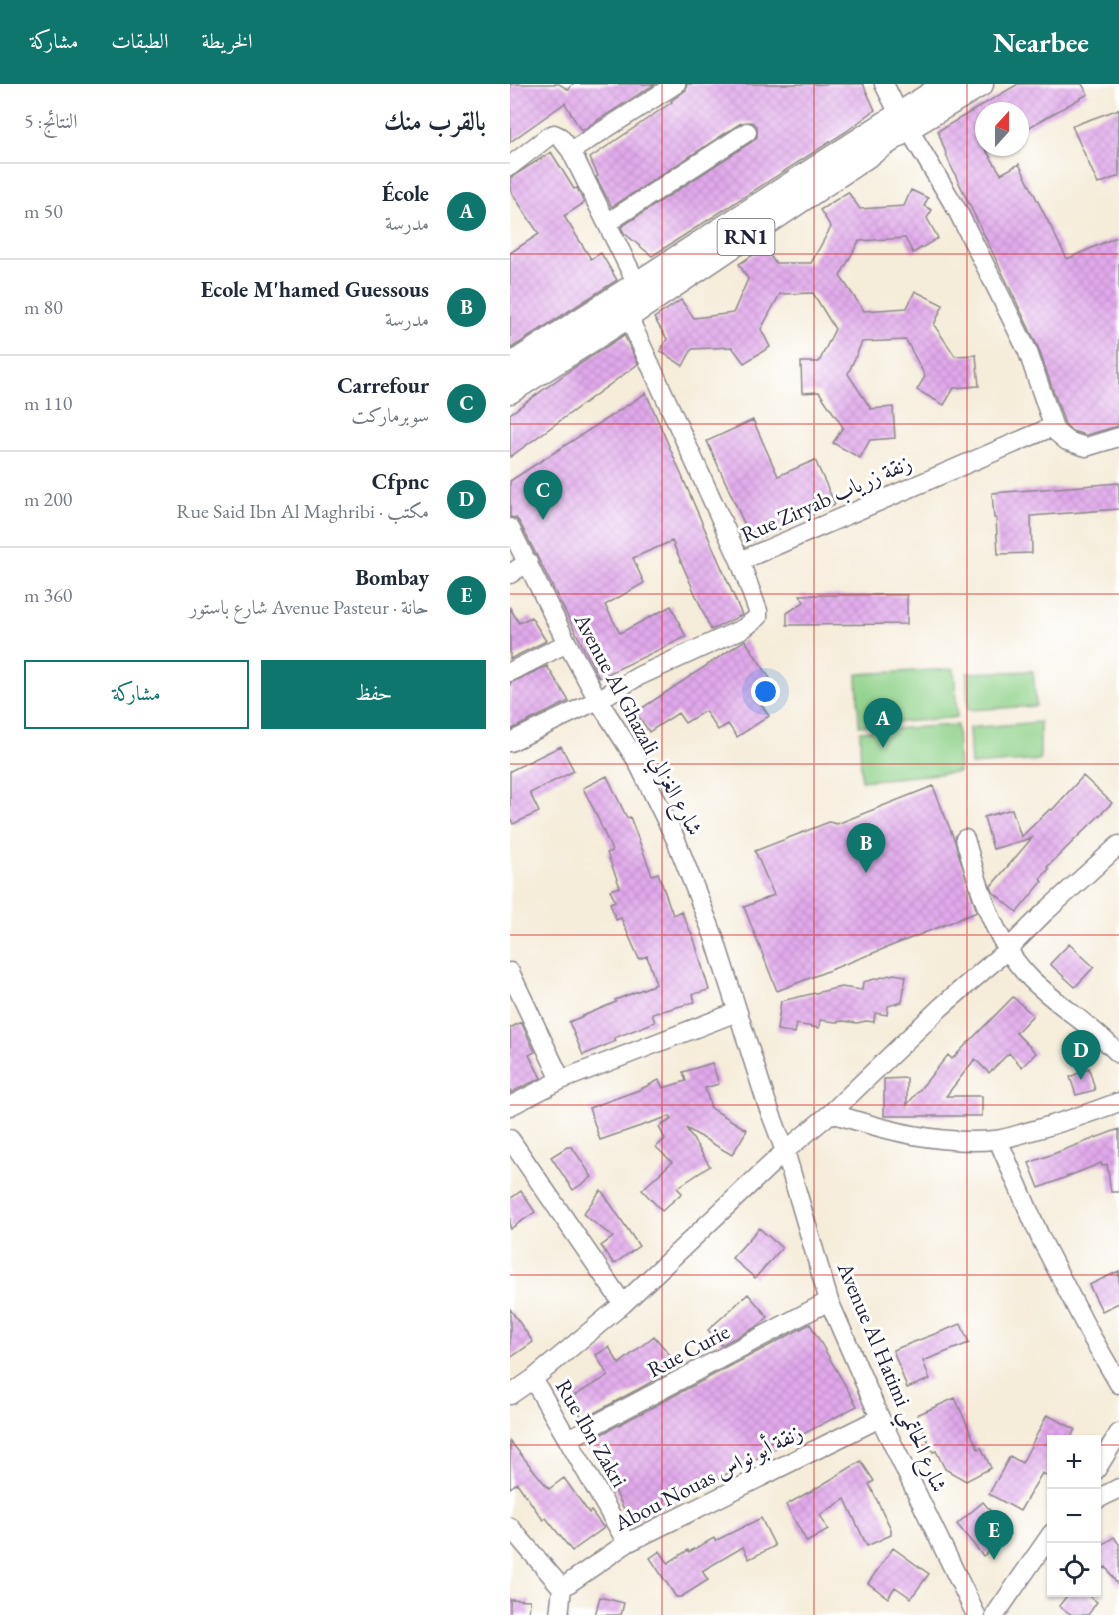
<!DOCTYPE html>
<html lang="ar">
<head>
<meta charset="utf-8">
<style>
	:root { --surface:#fff; --page:#f2f2f3; --text:#1f2937; --muted:#747a83; --line:#e0e1e3; --accent:#0f766e }
	body { margin:0; font-family:"EB Garamond",Amiri,serif; background:var(--page); color:var(--text); direction:rtl }
	.controls { position:absolute; right:18px; bottom:18px; display:grid; overflow:hidden; border-radius:0px; box-shadow:0 2px 4px #0004 }
	.controls button { width:54px; height:54px; display:grid; place-items:center; padding:0; border:0; border-bottom:2px solid var(--line); background:var(--surface); color:var(--text); font:30px sans-serif }
	.compass { position:absolute; left:465px; top:18px; width:54px; height:54px; border-radius:50%; background:var(--surface); box-shadow:0 2px 4px #0004; rotate:21deg }
	.you { position:absolute; left:256px; top:608px; width:21px; height:21px; margin:-15px; border:4px solid #fff; border-radius:50%; background:#1a73e8; box-shadow:0 0 0 9px #1a73e833 }
	.badge { display:grid; place-items:center; width:39px; height:39px; border-radius:50%; background:var(--accent); color:#fff; font-size:20px; font-weight:700 }
	.pin { position:absolute; translate:-50% -50px; filter:drop-shadow(0 2px 3px #0008) }
	.pin::after { content:''; position:absolute; top:32px; width:21px; height:18px; background:inherit; clip-path:polygon(0 0,100% 0,50% 100%) }
	.list { margin:0; padding:0; list-style:none }
	h2 { display:flex; justify-content:space-between; align-items:center; height:78px; margin:0; padding:0 24px; font-size:26px }
	h2 small { font-size:20px; font-weight:400; color:var(--muted) }
	.list li { display:grid; grid-template-columns:39px 1fr auto; gap:18px; align-items:center; box-sizing:border-box; height:96px; padding:0 24px; border-top:2px solid var(--line) }
	.list b { display:block; font-size:22px; white-space:nowrap }
	.list p { margin:0; font-size:20px; white-space:nowrap; color:var(--muted) }
	.list em { font-size:20px; font-style:normal; color:var(--muted) }
	.actions { display:flex; gap:12px; padding:18px 24px }
	.actions a { flex:1; padding:14px 0; border:2px solid var(--accent); border-radius:0px; text-align:center; font-size:21px; color:var(--accent) }
	.actions .main { background:var(--accent); color:#fff }
	.icon { flex:none; width:33px; height:33px; fill:none; stroke:currentColor; stroke-width:2; stroke-linecap:round; stroke-linejoin:round }
	.map { position:relative; flex:none; width:609px; height:1531px; overflow:hidden; direction:ltr }
	header { display:flex; align-items:center; gap:36px; box-sizing:border-box; height:84px; padding:0 30px; background:var(--accent); color:#fff }
	header strong { font-size:28px }
	nav { display:flex; gap:33px; margin-inline-start:auto; font-size:21px }
	main { display:flex }
	aside { flex:1; background:var(--surface) }
	.map>svg:first-child { display:block }
</style>
</head>
<body>
<header>
<strong>Nearbee</strong>
<nav><a>الخريطة</a><a>الطبقات</a><a>مشاركة</a></nav>
</header>
<main>
<div class="map">
<svg width="609" height="1531" viewBox="0 0 609 1531">
	<defs>
		<pattern id="building-cross-hatch" width="8" height="8" patternUnits="userSpaceOnUse" patternTransform="scale(1.5)"><rect width="8" height="8" fill="#e1a9eb"/><path d="M0 0l8 8M0 8l8-8" fill="none" stroke="#c191ca"/></pattern>
	</defs>
	<rect width="100%" height="100%" fill="#fff"/>
	<filter id="ink" filterUnits="userSpaceOnUse"><feTurbulence type="fractalNoise" baseFrequency=".0167" numOctaves="2"/><feDisplacementMap in="SourceGraphic" scale="12" xChannelSelector="R" yChannelSelector="G"/><feConvolveMatrix kernelMatrix="1 2 1 2 8 2 1 2 1" color-interpolation-filters="sRGB"/></filter>
	<filter id="wash" filterUnits="userSpaceOnUse"><feTurbulence type="fractalNoise" baseFrequency=".008" numOctaves="4" result="noise"/><feDisplacementMap in="SourceGraphic" scale="24" xChannelSelector="R" yChannelSelector="G"/><feGaussianBlur stdDeviation="1.35" result="paint"/><feColorMatrix in="noise" values="0 0 0 0 0 0 0 0 0 0 0 0 0 0 0 0 0 1.4 0 .05"/><feComposite in="paint" operator="in"/></filter>
	<g filter="url(#wash)">
		<rect width="100%" height="100%" fill="#f5ecd9"/>
		<path fill="#90d28a" stroke="#597a62" stroke-width="1.5" d="M444 585 447 633 349 642 347 590Z
			M523 587 526 622 458 626 457 589Z
			M530 638V676L461 681 459 644Z
			M447 641 449 688 351 697 350 647Z"/>
		<g id="blocks">
			<path fill="url(#building-cross-hatch)" d="M0 0H49L59 6 62 0H145L71 47 55 19 0 58Z
				M177 0H353L365 26 337 47 142 172 114 149 111 143 243 57 247 53V42L242 38 231 39 102 123 86 93 88 92 80 74 162 18 161 17 176 6Z
				M508 0H572L578 10 516 45 510 35V27H474V63L491 90 509 80 557 175 609 152V342L576 351 562 347 555 340 528 263 439 78 428 47Z
				M609 25V92L588 100 562 42Z
				M41 68 64 105 67 104 74 119 54 132 81 175 91 169 107 196 0 265V169L29 150 0 106V94Z
				M401 106 418 114 414 122 422 126 417 134 428 154 403 169 395 154 349 157 330 192 354 227 397 224 405 207 433 221 424 241 445 272 466 271 469 302 444 304 434 321 407 306 415 292 396 256 352 258 338 290 361 325 383 323 385 354 360 356 350 374 323 359 333 343 309 308 292 309 291 278H309L325 245 303 209 270 210 251 245 260 263 234 279 222 263 182 265 173 282 150 267 157 255 144 234 171 216 184 234 223 229 238 195 229 180 255 163 265 179H301L321 143 310 126 338 108 350 125 394 122Z
				M114 251 128 280 0 373V330L62 285Z
				M136 309 232 531 201 546 162 457 123 474 134 499 95 521 110 549 161 522 176 553 89 594 10 439 6 434 0 433V397Z
				M243 336 268 392 305 376 325 420 242 457 197 357Z
				M609 399V425L521 432 522 469 488 470 486 434H484L482 409Z
				M290 511H397V540L277 541V529L294 518Z
				M0 524 9 539 21 533 36 557 0 575Z
				M235 556 263 599 245 611 259 632 227 653 218 640 208 646 195 627 175 639 168 629 139 648 126 628Z
				M37 582 59 617 0 646V599Z
				M51 662 64 687 20 709 29 728 3 740 0 733V687Z
				M97 692 117 734 120 733 142 791 148 789 163 831 171 827 184 855 199 906 183 910 185 918 142 930 145 938 104 954 106 957 73 971 59 938 106 918 105 916 146 900 137 872 129 875 111 834 106 836 100 819 105 817 100 806 110 803 97 769 102 767 86 730 73 704Z
				M573 692 602 719 537 783 539 785 530 795 532 798 507 828 483 808 481 802 522 754 483 765 474 733 502 725 511 753 540 725 542 726Z
				M423 702 444 755 467 828 267 907 234 823 264 811 245 767 319 738 327 740Z
				M559 860 584 883 565 903 540 880Z
				M384 890 396 892 392 918 378 922 377 931 365 929 364 938 356 937 347 939 333 937 326 938 310 936 309 944 287 940 285 949 267 946 271 917 331 903 352 906 353 898Z
				M503 913 523 931 506 949 526 969 512 983 499 969 479 989 465 975 436 1012H472V1032H374V995L397 994V1021L438 971 442 975Z
				M11 938 25 968 19 971 31 994 0 1009V944Z
				M202 979 209 1000 195 1004 201 1024 237 1046 222 1071 176 1044 200 1082 167 1104 172 1109 152 1127 132 1106 162 1078 146 1063 155 1055 149 1043 162 1035 160 1032 90 1056 79 1024 129 1006 149 996 153 1004 176 997 173 988Z
				M579 984 585 1006 566 1011 560 993Z
				M609 1045V1108H601L597 1080 592 1082 591 1079 529 1104 519 1079Z
				M57 1063H62L82 1093 63 1106 41 1073Z
				M91 1106 129 1162 104 1180 91 1162 103 1153 73 1130Z
				M11 1107 25 1128 0 1145V1115Z
				M249 1144 272 1164 245 1194 222 1174Z
				M609 1187V1219L592 1227 579 1201Z
				M238 1210 258 1233 248 1242 211 1261 198 1246Z
				M0 1225 23 1258 0 1274Z
				M300 1240 347 1322 121 1440 82 1358 86 1356 84 1354Z
				M451 1240 459 1259 413 1277 420 1295 397 1304 383 1266Z
				M144 1252 164 1276 154 1285 158 1289 73 1335 60 1314 98 1292 86 1271 99 1263 109 1280Z
				M445 1314 468 1365 471 1363 481 1384 456 1397 435 1385 426 1367 423 1368 407 1331Z
				M537 1331 565 1345 560 1356H542V1394L532 1389 510 1427 479 1410 500 1372 512 1379Z
				M0 1357 39 1405 54 1394 79 1429 81 1427 94 1444 62 1467 36 1434 33 1436 7 1399 0 1404Z
				M351 1377 364 1397 359 1400 381 1445V1451L357 1462 335 1415 310 1431 318 1446 297 1458 276 1421 297 1409V1410Z
				M473 1418 500 1450 473 1472 447 1440Z
				M251 1434 265 1462 239 1475 233 1463 192 1487 198 1496 171 1513H166L140 1474 150 1467 158 1479 178 1466 179 1468 204 1454 205 1457Z
				M604 1453 609 1460V1503L596 1483 586 1489V1465Z
				M383 1464 419 1490 401 1514 385 1503 378 1514 358 1499Z
				M559 1509H574L587 1518 578 1531H562L549 1522Z
				M90 1513 114 1519 111 1531H85Z
				M0 1515 20 1516 19 1531H0Z"/>
		</g>
	</g>
	<g filter="url(#ink)">
		<use href="#blocks" fill-opacity="0" stroke="#8c878a" stroke-width="1.5"/>
		<g fill="none" stroke-linecap="round" stroke-linejoin="round">
			<g stroke="#8c878a" stroke-width="21">
				<path id="minor" d="M374 0 389 30
					M398 44 447 126 480 191 518 268 545 347 557 357 576 363 609 353
					M61 67 166 0
					M0 82 39 52 44 50 50 53 61 67 127 200
					M97 139 237 48
					M0 444 57 559 88 616 127 677 166 756 204 853 256 1017 275 1067 319 1217 370 1334 466 1531
					M230 477 542 343
					M0 490 18 478
					M0 588 57 559
					M0 658 88 616 129 592 234 544 248 533V527L230 477 118 232
					M455 755C470 806 483 857 521 895 549 922 582 942 609 970
					M0 888 51 996
					M0 1022 51 996 227 928
					M321 1029C375 1046 428 1061 485 1056 497 1055 509 1050 521 1047 551 1039 580 1029 609 1018
					M0 1055 113 1220
					M488 1056 531 1155 580 1250 609 1300
					M23 1295 117 1459
					M0 1311 23 1295 113 1220 275 1067 321 1029 431 923 497 866 534 829 609 761
					M58 1355 319 1217
					M586 1386 609 1349
					M586 1416 609 1404
					M0 1443 52 1504 49 1531
					M52 1504 117 1459 370 1334
					M485 1531 542 1449"/>
			</g>
			<g stroke="#8c878a" stroke-width="27">
				<path id="major" d="M0 282 437 0
					M0 307 118 232 398 44 471 0"/>
			</g>
			<use href="#minor" stroke="#fff" stroke-width="18"/>
			<use href="#major" stroke="#fff" stroke-width="24"/>
		</g>
	</g>
	<path fill="none" stroke="#d62828" stroke-width="1.5" stroke-opacity="0.55" d="M152 0V1531M304 0V1531M457 0V1531M0 170H609M0 340H609M0 510H609M0 680H609M0 851H609M0 1021H609M0 1191H609M0 1361H542M586 1361H609"/>
	<g text-anchor="middle" stroke-width="6" stroke-linejoin="round" paint-order="stroke">
		<rect fill="#fff" stroke="#646476" stroke-width="1.5" x="207.5" y="135" width="57" height="36" rx="4.5"/>
		<g font-size="21" font-weight="bold" fill="#22223b">
			<text x="236" y="160">RN1</text>
		</g>
		<g font-size="22" fill="#22223b" stroke="#fff">
			<text transform="translate(316 414) rotate(-24)" y="8">Rue Ziryab زنقة زرياب</text>
			<text transform="translate(129 640) rotate(62)" y="8">Avenue Al Ghazali شارع الغزالي</text>
			<text transform="translate(178 1266) rotate(-28)" y="8">Rue Curie</text>
			<text transform="translate(383 1293) rotate(67)" y="8">Avenue Al Hatimi شارع الحاتمي</text>
			<text transform="translate(82 1349) rotate(60)" y="8">Rue Ibn Zakri</text>
			<text transform="translate(198 1393) rotate(-27)" y="8">Abou Nouas زنقة أبو نواس</text>
		</g>
	</g>
</svg>
<div class="controls">
<button>+</button>
<button>−</button>
<button><svg class="icon" aria-label="locate" viewBox="0 0 24 24"><circle cx="12" cy="12" r="6"/><path d="M12 2v4M12 18v4M2 12h4M18 12h4"/></svg></button>
</div>
<svg class="compass" viewBox="-18 -18 36 36"><path d="M0-13l5 13h-10z" fill="#e53935"/><path d="M0 13l5-13h-10z" fill="#747a83"/></svg>
<div class="you"></div>
<div class="pin badge" style="left:373px;top:664px">A</div>
<div class="pin badge" style="left:356px;top:789px">B</div>
<div class="pin badge" style="left:33px;top:436px">C</div>
<div class="pin badge" style="left:571px;top:996px">D</div>
<div class="pin badge" style="left:484px;top:1476px">E</div>
</div>
<aside>
<h2>بالقرب منك<small>النتائج: 5</small></h2>
<ul class="list">
<li><span class="badge">A</span><div><b>École</b><p>مدرسة</p></div><em>50 m</em></li>
<li><span class="badge">B</span><div><b>Ecole M'hamed Guessous</b><p>مدرسة</p></div><em>80 m</em></li>
<li><span class="badge">C</span><div><b>Carrefour</b><p>سوبرماركت</p></div><em>110 m</em></li>
<li><span class="badge">D</span><div><b>Cfpnc</b><p>مكتب · Rue Said Ibn Al Maghribi</p></div><em>200 m</em></li>
<li><span class="badge">E</span><div><b>Bombay</b><p>حانة · Avenue Pasteur شارع باستور</p></div><em>360 m</em></li>
</ul>
<div class="actions"><a class="main">حفظ</a><a>مشاركة</a></div>
</aside>
</main>
</body>
</html>
